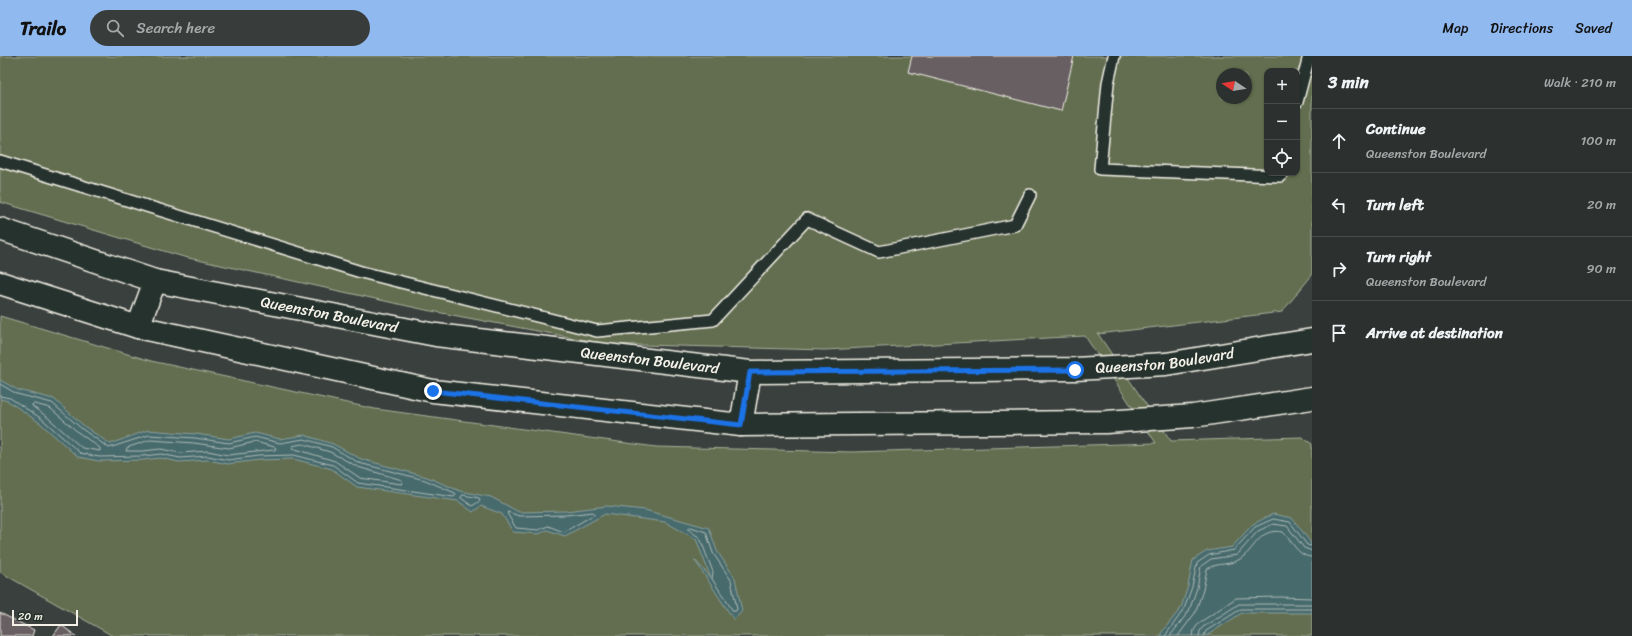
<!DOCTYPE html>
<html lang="en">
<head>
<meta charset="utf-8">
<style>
	:root { --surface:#2c302e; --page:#383c3a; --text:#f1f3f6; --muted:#a6a9aa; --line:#484b4a; --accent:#90b9f0 }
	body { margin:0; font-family:Sriracha,sans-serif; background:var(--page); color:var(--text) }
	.controls { position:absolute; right:12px; top:12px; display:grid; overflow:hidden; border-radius:8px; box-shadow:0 1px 3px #0004 }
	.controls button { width:36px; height:36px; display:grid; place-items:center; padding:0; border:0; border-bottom:1px solid var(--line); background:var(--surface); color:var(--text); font:20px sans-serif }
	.compass { position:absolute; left:1216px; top:12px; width:36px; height:36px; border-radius:50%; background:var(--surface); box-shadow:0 1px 3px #0004; rotate:282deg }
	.scale { position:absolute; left:12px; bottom:10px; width:66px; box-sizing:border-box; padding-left:4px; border:2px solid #f4f1e8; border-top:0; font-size:11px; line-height:14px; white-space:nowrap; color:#f4f1e8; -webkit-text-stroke:3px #26332d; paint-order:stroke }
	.stop { position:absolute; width:12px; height:12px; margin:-9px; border:3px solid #1a73e8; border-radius:50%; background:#fff }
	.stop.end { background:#1a73e8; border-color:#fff; box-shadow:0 1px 4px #0008 }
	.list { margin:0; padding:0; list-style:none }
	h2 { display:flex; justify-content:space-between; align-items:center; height:52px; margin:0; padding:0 16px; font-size:17px }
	h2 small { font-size:13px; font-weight:400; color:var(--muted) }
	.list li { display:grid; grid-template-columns:26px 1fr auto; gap:12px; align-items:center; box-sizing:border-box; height:64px; padding:0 16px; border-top:1px solid var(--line) }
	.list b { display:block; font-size:15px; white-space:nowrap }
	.list p { margin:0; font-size:13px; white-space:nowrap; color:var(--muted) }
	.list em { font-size:13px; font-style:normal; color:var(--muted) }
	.icon { flex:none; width:22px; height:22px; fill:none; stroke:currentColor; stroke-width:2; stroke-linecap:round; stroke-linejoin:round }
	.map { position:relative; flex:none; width:1312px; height:580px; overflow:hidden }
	header { display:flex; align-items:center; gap:24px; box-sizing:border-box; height:56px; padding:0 20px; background:var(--accent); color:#111 }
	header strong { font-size:19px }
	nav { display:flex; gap:22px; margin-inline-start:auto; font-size:14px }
	.search { width:280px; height:36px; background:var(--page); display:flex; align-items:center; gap:10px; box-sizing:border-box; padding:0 14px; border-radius:22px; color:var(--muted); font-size:15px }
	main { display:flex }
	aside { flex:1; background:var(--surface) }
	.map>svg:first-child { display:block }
</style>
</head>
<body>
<header>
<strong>Trailo</strong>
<div class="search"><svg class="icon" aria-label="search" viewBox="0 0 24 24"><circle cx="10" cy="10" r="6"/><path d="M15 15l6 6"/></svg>Search here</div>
<nav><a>Map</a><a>Directions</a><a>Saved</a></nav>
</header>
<main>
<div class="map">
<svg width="1312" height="580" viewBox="0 0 1312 580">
	<rect width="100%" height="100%" fill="#3a403e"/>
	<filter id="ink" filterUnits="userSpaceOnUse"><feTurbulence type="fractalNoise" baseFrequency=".025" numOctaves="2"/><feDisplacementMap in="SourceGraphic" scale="8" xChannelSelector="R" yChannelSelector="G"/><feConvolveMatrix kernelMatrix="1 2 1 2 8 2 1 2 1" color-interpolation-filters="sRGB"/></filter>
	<g filter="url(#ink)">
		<path fill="#626e50" stroke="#abb09c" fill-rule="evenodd" d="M0 0H1312V219L1282 256 1098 278 1171 385 1302 381 1312 388V580H113L0 516V260L151 305 375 353 656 391 852 396 1156 387 1085 280 825 294 606 288 426 254 184 201 0 146ZM1267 15H1297V117H1267ZM1222 18H1246V42H1222Z"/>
		<path fill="#476a6d" stroke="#8ca09e" d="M0 324 18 334 54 343 84 370 110 388 148 374 196 378 229 383 255 377 280 383 304 379 333 388 361 403 427 421 460 435 491 441 519 456 566 455 607 450 645 454 709 472 717 495 735 522 742 555 734 564 694 503 711 522 696 483 665 466 605 458 565 480 547 474 539 478 513 476 502 458 481 450 473 456 458 445 357 431 332 413 293 403 259 404 228 408 208 404 179 406 161 402 143 404 99 405 78 401 40 367 8 345 0 343Z
			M1273 458 1292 462 1309 484 1312 490V557H1242L1206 580H1161V577L1181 552 1188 530 1193 504 1207 495 1232 491 1253 468Z"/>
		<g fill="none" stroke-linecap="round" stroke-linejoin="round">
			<path stroke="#afbbb7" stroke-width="1" d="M0 328 17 338 52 347 82 373 109 392 149 379 195 382 229 387 255 381 280 387 304 383 332 391 359 407 425 424 455 437 456 439 454 441 358 427 333 409 294 399 258 400 228 404 208 400 180 402 161 398 143 400 99 401 80 397 42 363 10 342 0 340
				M35 348 50 352 79 377 100 392V395L82 392 46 360 33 351 32 349Z
				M150 384 194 387 229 392 255 386 275 391 276 393 274 394 228 399 208 395 180 397 161 393 143 395H126L127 392Z
				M303 388 330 396 358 411 402 424 403 427 401 428 360 422 335 405 292 392 293 390Z
				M463 439 479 442 480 445 472 450 461 442Z
				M508 456 519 460 566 459 593 456 595 458 564 476 548 470 538 474 516 472 508 459Z
				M691 471 706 476 713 497 731 524 737 553 736 555H733L712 523 713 516 700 482 689 474V472Z
				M1165 580 1184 553 1192 531 1197 507 1209 499 1234 494 1255 471 1273 463 1290 466 1307 489 1312 490
				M1170 580 1189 555 1197 532 1201 510 1211 503 1237 499 1258 475 1273 468 1287 470 1304 492 1312 495
				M1178 580 1195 557 1203 534 1207 513C1217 506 1230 510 1240 503 1256 493 1259 471 1283 476 1292 485 1298 501 1312 501
				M1193 580 1194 574 1199 567 1236 542 1279 541 1312 542
				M1199 580 1200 575 1203 571 1239 548H1312
				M1204 580 1206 575 1241 553H1312"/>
		</g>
		<path fill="#685e64" stroke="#f4f1e8" d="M912 0H1074L1061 55 908 16Z
			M0 557 34 574 32 580H0Z
			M61 569 76 580H53Z"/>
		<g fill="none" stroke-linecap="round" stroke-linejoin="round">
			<g stroke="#f4f1e8" stroke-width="14">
				<path id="service" d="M1114 0 1108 27 1100 113 1280 120 1283 117
					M1297 46 1309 0
					M0 105 361 216 597 275 713 264 807 163 879 196 1015 169 1030 139"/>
			</g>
			<g stroke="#f4f1e8" stroke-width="25">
				<g id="secondary">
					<path id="s1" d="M0 173 155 225 436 279 750 316 1075 313 1166 308 1312 284"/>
					<path d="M0 227 138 271 433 335 741 369 1106 366 1193 360 1312 342"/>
					<path d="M138 271 155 225"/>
					<path d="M741 369 750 316"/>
				</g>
			</g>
			<use href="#service" stroke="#26332d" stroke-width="11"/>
			<use href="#secondary" stroke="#26332d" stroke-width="22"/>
		</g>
	</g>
	<g fill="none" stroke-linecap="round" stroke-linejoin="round" filter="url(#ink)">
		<path stroke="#1a73e8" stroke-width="5" d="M433 335 741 369 750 316 1075 314"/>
	</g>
	<g text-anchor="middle" stroke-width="3" stroke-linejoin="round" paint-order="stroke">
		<g font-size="15" fill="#f4f1e8" stroke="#26332d">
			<text dy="5" stroke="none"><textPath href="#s1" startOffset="341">Queenston Boulevard</textPath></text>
			<text dy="5" stroke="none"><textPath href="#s1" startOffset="665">Queenston Boulevard</textPath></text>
			<text dy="5" stroke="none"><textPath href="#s1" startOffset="1181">Queenston Boulevard</textPath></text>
		</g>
	</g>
</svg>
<div class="controls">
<button>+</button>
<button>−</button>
<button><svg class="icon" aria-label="locate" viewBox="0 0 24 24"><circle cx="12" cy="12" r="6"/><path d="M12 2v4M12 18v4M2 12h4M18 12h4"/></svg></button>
</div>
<svg class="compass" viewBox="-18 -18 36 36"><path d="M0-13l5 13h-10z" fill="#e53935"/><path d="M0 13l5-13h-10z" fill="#a6a9aa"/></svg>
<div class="scale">20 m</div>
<div class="stop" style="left:1075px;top:314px"></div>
<div class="stop end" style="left:433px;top:335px"></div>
</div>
<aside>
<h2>3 min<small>Walk · 210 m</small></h2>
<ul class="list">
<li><svg class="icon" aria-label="ahead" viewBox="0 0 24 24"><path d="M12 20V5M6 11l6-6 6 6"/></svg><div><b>Continue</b><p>Queenston Boulevard</p></div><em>100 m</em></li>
<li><svg class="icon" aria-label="left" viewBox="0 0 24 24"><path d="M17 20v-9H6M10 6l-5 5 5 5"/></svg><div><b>Turn left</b></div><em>20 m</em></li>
<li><svg class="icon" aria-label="right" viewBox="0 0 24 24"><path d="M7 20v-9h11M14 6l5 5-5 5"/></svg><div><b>Turn right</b><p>Queenston Boulevard</p></div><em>90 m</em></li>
<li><svg class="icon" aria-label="arrive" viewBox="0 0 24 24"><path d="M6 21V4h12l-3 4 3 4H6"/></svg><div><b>Arrive at destination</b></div></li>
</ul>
</aside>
</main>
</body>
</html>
